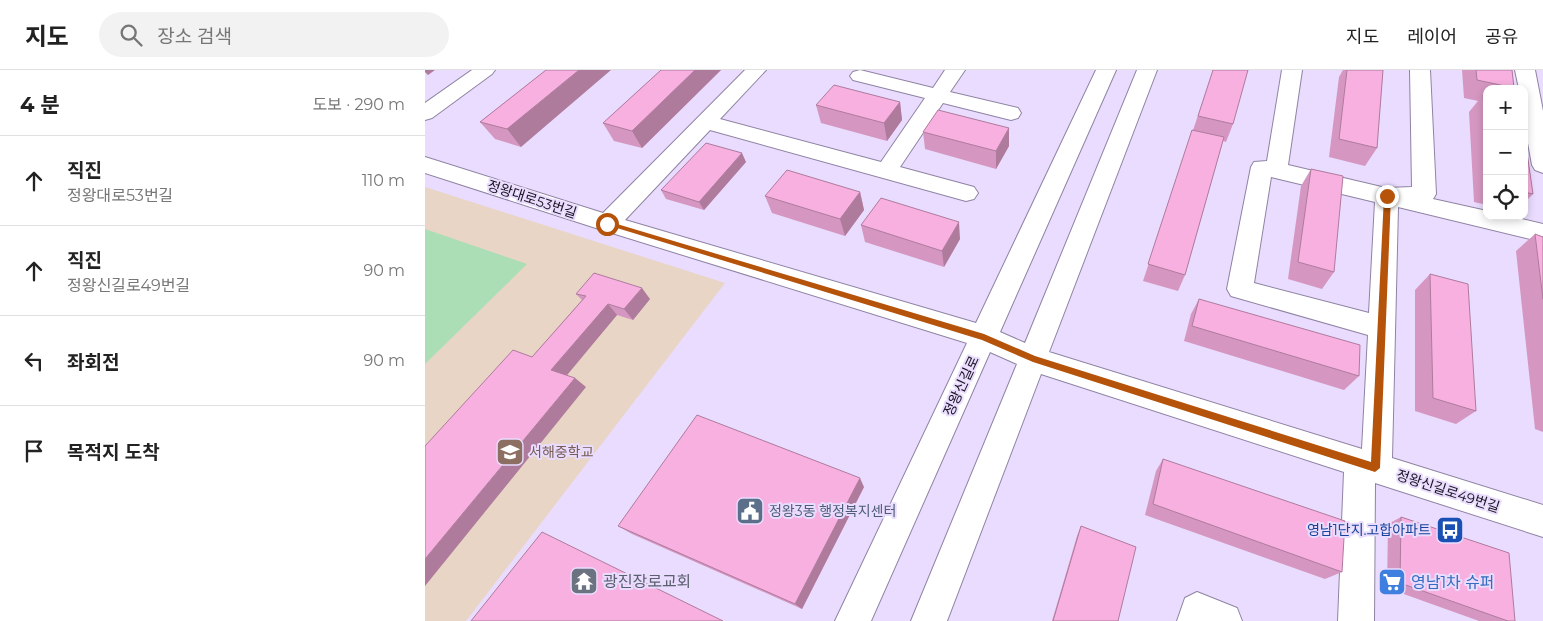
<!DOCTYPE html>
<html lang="ko">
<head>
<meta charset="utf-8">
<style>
	:root { --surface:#fff; --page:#f2f2f2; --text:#222; --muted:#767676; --line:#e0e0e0 }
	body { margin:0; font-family:Montserrat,"Noto Sans KR",sans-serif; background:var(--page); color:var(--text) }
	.controls { position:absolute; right:15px; top:15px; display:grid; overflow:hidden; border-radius:10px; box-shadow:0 2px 8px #0003 }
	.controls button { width:45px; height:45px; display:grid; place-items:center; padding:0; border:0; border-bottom:1px solid var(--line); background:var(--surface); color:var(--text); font:25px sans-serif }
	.stop { position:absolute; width:15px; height:15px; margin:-11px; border:4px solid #b45309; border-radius:50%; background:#fff }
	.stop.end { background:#b45309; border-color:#fff; box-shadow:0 1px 5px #0008 }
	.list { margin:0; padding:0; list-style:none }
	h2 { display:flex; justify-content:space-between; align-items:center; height:65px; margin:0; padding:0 20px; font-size:21px }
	h2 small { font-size:16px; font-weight:400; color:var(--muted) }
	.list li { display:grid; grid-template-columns:32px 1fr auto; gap:15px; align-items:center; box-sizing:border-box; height:90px; padding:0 20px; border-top:1px solid var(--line) }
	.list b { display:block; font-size:19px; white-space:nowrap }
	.list p { margin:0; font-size:16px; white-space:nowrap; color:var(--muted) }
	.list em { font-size:16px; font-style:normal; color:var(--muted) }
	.icon { flex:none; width:28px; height:28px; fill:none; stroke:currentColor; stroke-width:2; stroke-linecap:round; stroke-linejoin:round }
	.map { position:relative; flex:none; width:1118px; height:551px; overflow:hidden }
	header { display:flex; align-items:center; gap:30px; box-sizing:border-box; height:70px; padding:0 25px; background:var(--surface); border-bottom:1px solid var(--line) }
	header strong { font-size:24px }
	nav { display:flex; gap:28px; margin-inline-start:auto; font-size:18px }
	.search { width:350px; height:45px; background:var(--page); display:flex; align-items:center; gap:12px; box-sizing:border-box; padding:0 18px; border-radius:28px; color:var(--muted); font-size:19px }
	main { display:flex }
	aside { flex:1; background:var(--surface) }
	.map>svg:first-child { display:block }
</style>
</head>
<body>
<header>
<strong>지도</strong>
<div class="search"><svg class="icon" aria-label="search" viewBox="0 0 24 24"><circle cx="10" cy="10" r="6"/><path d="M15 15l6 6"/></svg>장소 검색</div>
<nav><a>지도</a><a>레이어</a><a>공유</a></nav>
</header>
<main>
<aside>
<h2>4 분<small>도보 · 290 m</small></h2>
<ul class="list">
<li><svg class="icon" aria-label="ahead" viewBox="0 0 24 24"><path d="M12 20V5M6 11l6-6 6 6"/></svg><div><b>직진</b><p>정왕대로53번길</p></div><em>110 m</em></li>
<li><svg class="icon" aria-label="ahead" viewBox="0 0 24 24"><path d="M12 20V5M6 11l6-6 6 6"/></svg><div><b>직진</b><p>정왕신길로49번길</p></div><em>90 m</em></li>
<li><svg class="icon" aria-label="left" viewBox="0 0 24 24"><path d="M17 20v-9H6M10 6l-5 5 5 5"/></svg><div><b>좌회전</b></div><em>90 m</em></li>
<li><svg class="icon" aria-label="arrive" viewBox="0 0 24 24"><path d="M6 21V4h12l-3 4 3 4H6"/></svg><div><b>목적지 도착</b></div></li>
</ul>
</aside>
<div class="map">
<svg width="1118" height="551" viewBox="0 0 1118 551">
	<rect width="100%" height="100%" fill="#e9dcfe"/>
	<path fill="#e8d5c5" d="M0 117 300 213 41 551H0Z"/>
	<path fill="#abdeb4" d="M0 159 102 194 0 294Z"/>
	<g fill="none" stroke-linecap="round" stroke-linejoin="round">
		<g stroke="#8f83a3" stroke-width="2">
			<path id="minor" d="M47 0H70L67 4 7 48 0 50V33Z
				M320 0H341L295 49 456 92 500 28 428 10 425 6 428 2 435 0 508 18 520 0H540L525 22 593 38 596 43 593 48 586 50 518 33 475 97 549 117 553 123 549 129 541 131 285 60 200 150 551 253 671 0H691L575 262 600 273 712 0H732L624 282 937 379 943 265 806 226 802 219 826 97 829 92 842 91 857 0H877L863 95 961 118 987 117 985 0H1005L1011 124 1008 129 1062 141V146H1084L1118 154V172L973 137 967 388 1118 435V467L950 413 949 551H913L919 402 616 304 522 551H486L592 294 565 282 446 551H410L542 273 174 159 0 103V87L178 143ZM846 107 950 132 944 243 829 213Z
				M1090 0H1110L1118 41V103L1110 100 1107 95 1099 51V19H1094Z
				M772 522 812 538 817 551H752L760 528Z"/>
		</g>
		<use href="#minor" fill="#fff" fill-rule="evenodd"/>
	</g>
	<path fill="#d597c1" d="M121 0 96 77 70 69 55 52Z
		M236 0H296L217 78 189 71 178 53Z
		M788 0 808 54 801 72 798 71 760 205 753 221 718 211Z
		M918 0H958L952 78 940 96 904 87 914 7Z
		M1037 0H1087L1089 18 1088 19H1062V135L1049 132 1044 42 1053 31 1039 28Z
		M475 32 477 50 462 71 396 53 391 35Z
		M584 58V76L571 99 500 79 498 62Z
		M1099 62 1108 124 1099 133Z
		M321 92 279 140 241 129 236 120Z
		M886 99 909 202 897 219 863 209 876 116Z
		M435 122 439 140 420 166 347 143 340 126Z
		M436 155 535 169 519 197 440 172Z
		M1110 164 1118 167V362L1110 359 1091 181Z
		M1005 204 1051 341 1031 354 990 341V220Z
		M151 224 225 229 208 250 192 245 141 305 161 317 107 287 157 230Z
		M774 229 934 306 919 320 759 271 766 244Z
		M738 389 917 502 900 509 720 445 731 401Z
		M439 417 377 539 207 464 193 456Z
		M976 447 1090 551H1054L962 518 963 454Z
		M656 456 693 551H627L652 466Z"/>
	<path fill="#ae7b9d" d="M0 0H10L3 5 0 2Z
		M154 0H186L96 77 82 59Z
		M270 0H296L217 78 207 61Z
		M475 32 477 50 462 71 459 53Z
		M584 58V76L571 99V81Z
		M317 83 321 92 279 140 274 132Z
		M435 122 439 140 420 166 415 149Z
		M534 152 535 169 519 197 517 181Z
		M217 218 225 229 208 250 199 239Z
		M183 234 192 245 138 310 126 300Z
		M150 308 161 317 0 516V489Z
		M435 408 439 417 377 539 370 534Z"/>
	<path fill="#f8b0e0" stroke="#ae7b9d" d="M121 0H154L82 59 55 52Z
		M236 0H270L207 61 178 53Z
		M788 0H823L808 54 773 46Z
		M922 0H958L952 78 914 69Z
		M1051 0H1087L1089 18 1052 10Z
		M409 15 475 32 459 53 391 35Z
		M1058 25H1062V77Z
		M513 40 584 58 571 81 498 62Z
		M767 60 799 67 760 205 723 194Z
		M1099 62 1108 124 1099 122Z
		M281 73 317 83 274 132 236 120Z
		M886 99 918 106 909 202 873 192Z
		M362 100 435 122 415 149 340 126Z
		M456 128 534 152 517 181 436 155Z
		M1110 164 1118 167V229Z
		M169 203 217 218 199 239 183 234 126 300 150 308 0 489V376L88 280 107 287 161 226 151 224Z
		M1005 204 1043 214 1051 341 1008 328Z
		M774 229 935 275 934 306 767 256Z
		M272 345 435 408 370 534 193 456Z
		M738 389 920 451 917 502 728 434Z
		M976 447 1084 483 1090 551H1083L975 513Z
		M656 456 711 477 693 551H628Z
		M117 462 298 551H46Z"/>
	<path fill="#b45309" d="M962 124 966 126 955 398 950 402 608 292 557 270 179 154 182 151 559 264 610 286 946 392 959 126Z"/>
	<defs>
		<g id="school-square" transform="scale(1.4375)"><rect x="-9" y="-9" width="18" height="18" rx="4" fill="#8d6e63" stroke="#e9dcfe"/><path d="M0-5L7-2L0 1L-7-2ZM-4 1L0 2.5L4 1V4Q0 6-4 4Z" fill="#fff"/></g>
		<g id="civic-square" transform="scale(1.4375)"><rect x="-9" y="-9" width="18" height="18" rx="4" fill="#5c6f8a" stroke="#e9dcfe"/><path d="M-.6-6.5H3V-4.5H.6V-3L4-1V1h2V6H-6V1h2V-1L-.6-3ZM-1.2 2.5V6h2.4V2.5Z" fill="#fff"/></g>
		<g id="bus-square" transform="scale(1.4375)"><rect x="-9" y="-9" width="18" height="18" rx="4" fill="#1a4fb4" stroke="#e9dcfe"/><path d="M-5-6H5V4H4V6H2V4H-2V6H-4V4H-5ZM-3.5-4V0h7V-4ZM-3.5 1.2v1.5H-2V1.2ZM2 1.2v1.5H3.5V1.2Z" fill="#fff"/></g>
		<g id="temple-square" transform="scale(1.4375)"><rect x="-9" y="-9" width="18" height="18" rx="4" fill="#6b7280" stroke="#e9dcfe"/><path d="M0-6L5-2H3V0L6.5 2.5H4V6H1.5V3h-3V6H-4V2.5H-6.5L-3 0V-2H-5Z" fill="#fff"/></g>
		<g id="supermarket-square" transform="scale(1.4375)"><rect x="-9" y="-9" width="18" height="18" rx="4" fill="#3f7fe0" stroke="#e9dcfe"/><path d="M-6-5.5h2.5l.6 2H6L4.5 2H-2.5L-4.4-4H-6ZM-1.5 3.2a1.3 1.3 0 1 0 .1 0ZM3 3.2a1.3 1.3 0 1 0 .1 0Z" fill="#fff"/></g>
	</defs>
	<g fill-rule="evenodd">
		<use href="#school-square" x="85" y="382"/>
		<use href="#civic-square" x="325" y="441"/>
		<use href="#bus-square" x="1025" y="460"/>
		<use href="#temple-square" x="159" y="511"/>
		<use href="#supermarket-square" x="967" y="512"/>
	</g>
	<g text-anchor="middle" stroke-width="4" stroke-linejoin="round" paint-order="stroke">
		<g font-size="14" fill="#17121e" stroke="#e9dcfe">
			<text transform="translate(107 129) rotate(18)" y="5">정왕대로53번길</text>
			<text transform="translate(536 316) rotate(-65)" y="5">정왕신길로</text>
			<text transform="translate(1023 421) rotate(18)" y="5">정왕신길로49번길</text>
		</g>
		<g font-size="14" fill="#785e54" stroke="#e9dcfe" text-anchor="start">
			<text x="104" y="387">서해중학교</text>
		</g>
		<g font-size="14" fill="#4e5e75" stroke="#e9dcfe" text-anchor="start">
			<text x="344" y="446">정왕3동 행정복지센터</text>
		</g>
		<g font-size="14" fill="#164399" stroke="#e9dcfe" text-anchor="end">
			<text x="1006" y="465">영남1단지.고합아파트</text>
		</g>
		<g font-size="16" fill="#5b616d" stroke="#e9dcfe" text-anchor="start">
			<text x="178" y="517">광진장로교회</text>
		</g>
		<g font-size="16" fill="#366cbe" stroke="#e9dcfe" text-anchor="start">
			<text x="986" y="518">영남1차 슈퍼</text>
		</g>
	</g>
</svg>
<div class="controls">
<button>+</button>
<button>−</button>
<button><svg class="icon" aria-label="locate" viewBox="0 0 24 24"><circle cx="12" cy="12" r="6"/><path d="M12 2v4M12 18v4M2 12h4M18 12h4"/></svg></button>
</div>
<div class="stop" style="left:182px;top:154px"></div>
<div class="stop end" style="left:962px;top:126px"></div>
</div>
</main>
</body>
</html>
